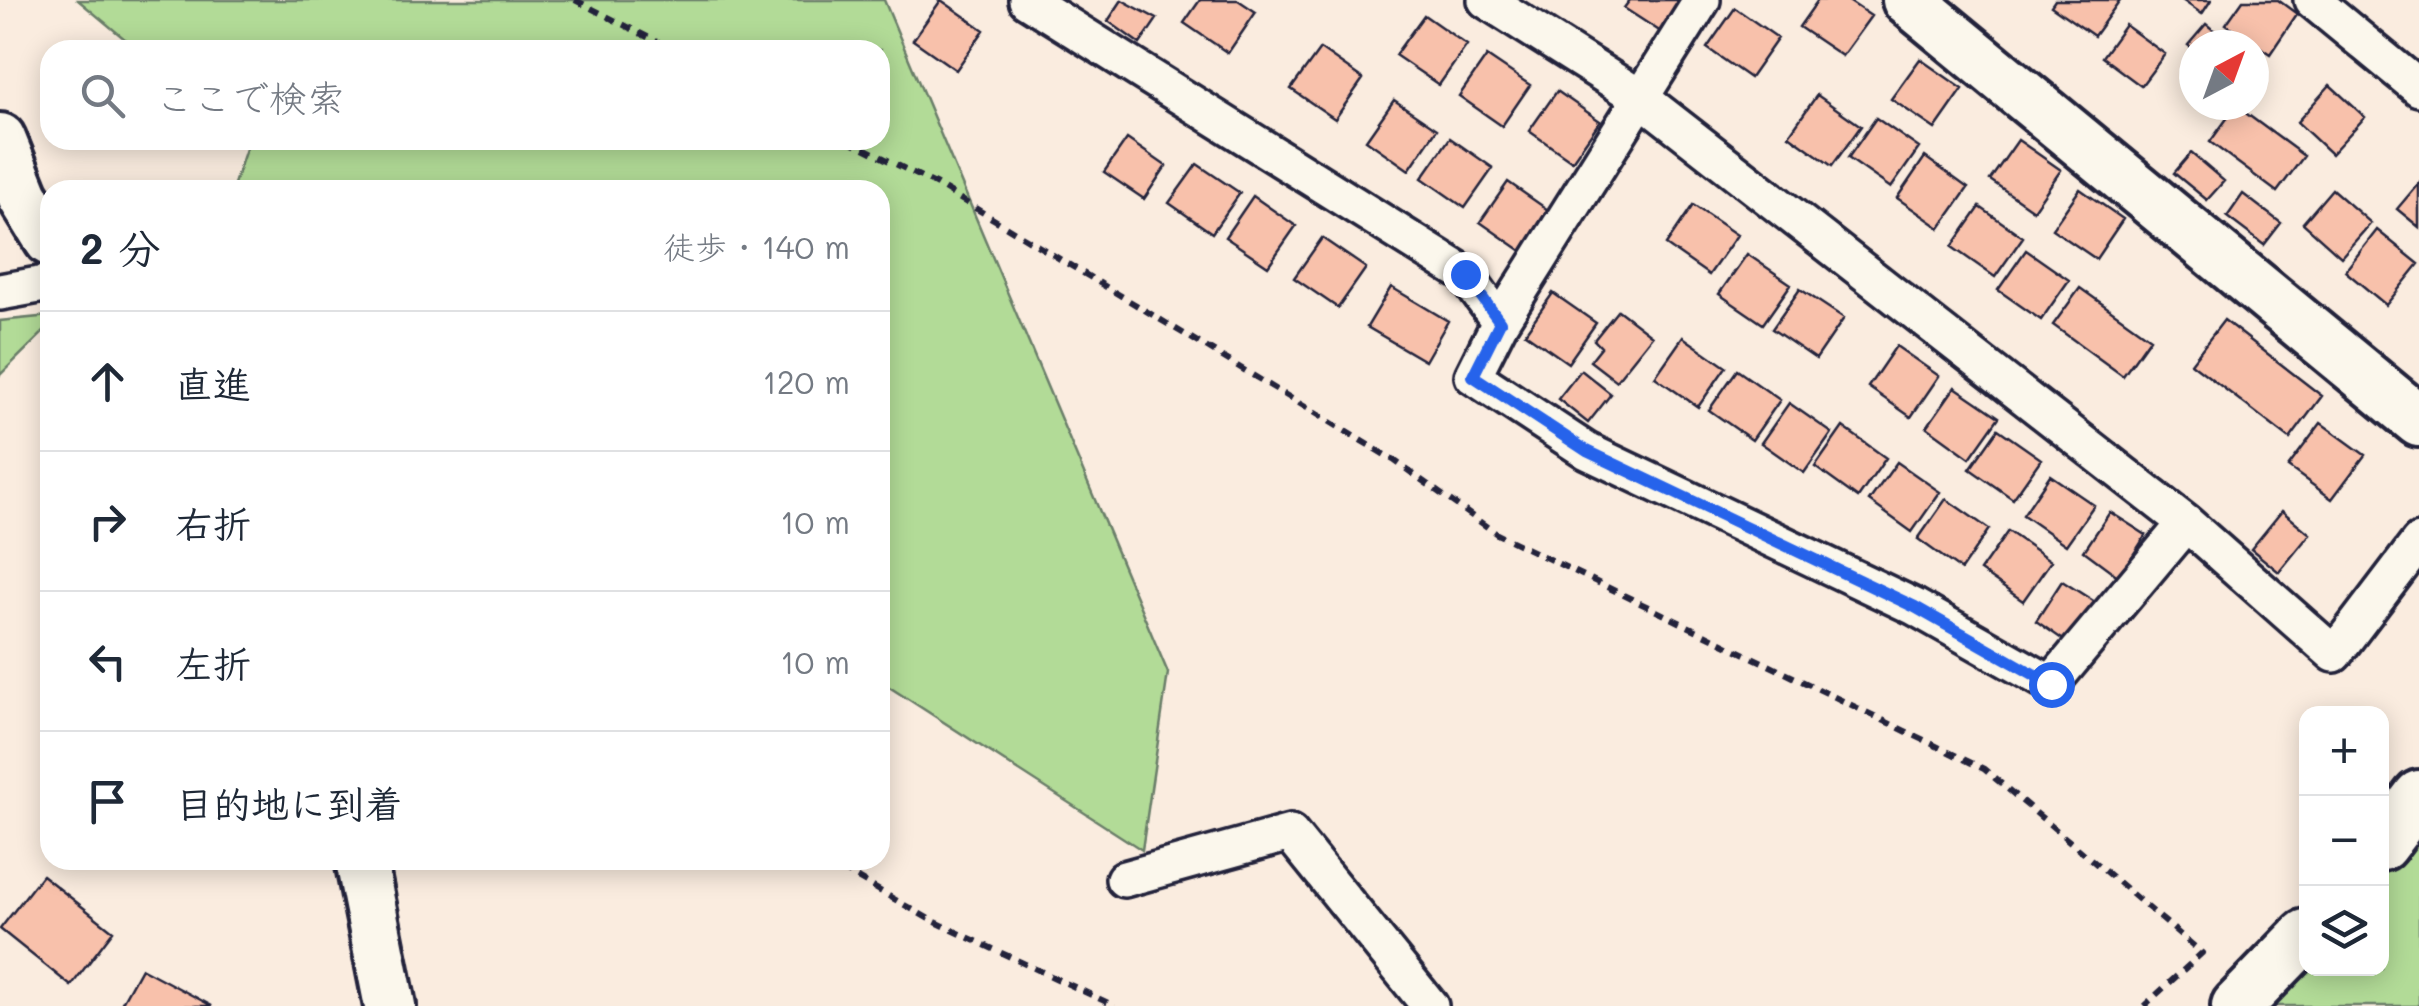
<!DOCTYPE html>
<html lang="ja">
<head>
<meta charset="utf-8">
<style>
	:root { --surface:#fff; --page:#f6f6f7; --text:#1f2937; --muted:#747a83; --line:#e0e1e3 }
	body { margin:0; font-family:Mali,"Klee One",sans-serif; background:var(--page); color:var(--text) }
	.controls { position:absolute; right:30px; bottom:30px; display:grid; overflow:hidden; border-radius:20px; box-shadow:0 5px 25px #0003 }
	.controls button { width:90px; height:90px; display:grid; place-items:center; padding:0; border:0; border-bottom:2px solid var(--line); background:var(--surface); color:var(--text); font:50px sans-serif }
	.compass { position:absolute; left:2179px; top:30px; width:90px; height:90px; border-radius:50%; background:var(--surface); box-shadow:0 5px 25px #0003; rotate:41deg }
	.stop { position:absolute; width:30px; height:30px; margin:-22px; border:8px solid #2563eb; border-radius:50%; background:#fff }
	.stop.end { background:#2563eb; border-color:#fff; box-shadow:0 2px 10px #0008 }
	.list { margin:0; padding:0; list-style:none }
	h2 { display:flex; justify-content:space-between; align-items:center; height:130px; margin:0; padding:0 40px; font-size:42px }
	h2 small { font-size:32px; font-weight:400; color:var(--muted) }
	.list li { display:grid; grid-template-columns:65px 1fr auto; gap:30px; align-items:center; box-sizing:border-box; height:140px; padding:0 40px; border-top:2px solid var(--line) }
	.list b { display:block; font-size:38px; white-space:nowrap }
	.list em { font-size:32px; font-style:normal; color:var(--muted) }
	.icon { flex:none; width:55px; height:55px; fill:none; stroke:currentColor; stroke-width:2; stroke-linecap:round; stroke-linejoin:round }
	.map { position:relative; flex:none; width:2419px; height:1006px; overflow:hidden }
	.search { position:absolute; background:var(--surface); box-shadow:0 5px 25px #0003; left:40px; top:40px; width:850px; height:110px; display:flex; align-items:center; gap:25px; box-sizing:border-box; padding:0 35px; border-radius:30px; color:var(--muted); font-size:38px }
	.panel { position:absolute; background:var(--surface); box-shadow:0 5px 25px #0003; left:40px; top:180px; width:850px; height:690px; border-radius:30px }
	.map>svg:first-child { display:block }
</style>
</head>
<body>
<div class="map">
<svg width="2419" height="1006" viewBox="0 0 2419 1006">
	<rect width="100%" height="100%" fill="#faecdf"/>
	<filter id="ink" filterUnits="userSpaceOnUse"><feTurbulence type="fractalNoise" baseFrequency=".01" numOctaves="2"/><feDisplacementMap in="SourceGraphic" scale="20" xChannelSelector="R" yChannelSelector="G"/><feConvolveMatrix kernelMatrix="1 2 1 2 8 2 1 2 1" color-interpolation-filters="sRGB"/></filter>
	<g filter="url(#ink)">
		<path fill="#b2db97" stroke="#6a7e69" stroke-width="2.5" d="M78 0H884L1168 673 1142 850 880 681V190H232L248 143 245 140H880V50H138Z
			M50 316V326L0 375V321Z
			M2419 793V1006H2264L2306 968H2382V845Z"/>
		<path fill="#f8c1ab" stroke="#22223b" stroke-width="2.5" d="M941 0 984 30 956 70 913 40Z
			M1122 0 1157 19 1140 44 1108 21Z
			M1200 0H1238L1256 12 1228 53 1184 23Z
			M1630 0H1681L1661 32 1624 8Z
			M1818 0H1847L1871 16 1842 56 1799 27Z
			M2055 0H2120L2094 36 2051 6Z
			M2182 0H2211L2202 14Z
			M2243 0H2278L2297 14 2270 54 2226 24Z
			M1735 8 1778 38 1750 78 1707 48Z
			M1424 15 1467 45 1439 85 1395 55Z
			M2206 24 2232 45H2194V50L2188 45Z
			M2125 25 2165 54 2141 86 2102 57Z
			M1320 49 1363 79 1335 119 1291 89Z
			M1487 56 1530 85 1502 126 1459 96Z
			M1920 59 1963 89 1935 129 1891 99Z
			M2330 85 2365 117 2331 154 2297 122Z
			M1557 91 1600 121 1572 161 1529 131Z
			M1817 95 1861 126 1832 166 1789 135Z
			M1394 100 1437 129 1409 170 1366 140Z
			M2236 106 2304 156 2277 192 2210 142Z
			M1876 118 1919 148 1891 188 1848 158Z
			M1450 138 1493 168 1465 208 1422 178Z
			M1127 139 1166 166 1144 199 1104 172Z
			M2018 140 2061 170 2033 210 1990 180Z
			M2191 153 2224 181 2207 200 2174 173Z
			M1925 157 1968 188 1940 228 1897 198Z
			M1197 164 1240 193 1212 233 1169 203Z
			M1508 182 1551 212 1523 252 1480 222Z
			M2419 183V227L2397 209Z
			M2080 189 2123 219 2096 259 2052 229Z
			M2332 189 2371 223 2341 257 2303 223Z
			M2243 194 2281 223 2264 245 2227 217Z
			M1253 196 1296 226 1268 266 1225 237Z
			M1693 205 1737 235 1709 275 1666 245Z
			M1980 207 2023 237 1995 277 1952 247Z
			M2377 230 2419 264 2386 305 2345 271Z
			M1322 238 1366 268 1338 308 1294 278Z
			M2026 250 2069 280 2041 320 1998 290Z
			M1747 254 1791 284 1763 324 1719 294Z
			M1391 287 1448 321 1425 361 1367 327Z
			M2080 288 2150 338 2123 376 2053 325Z
			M1800 289 1844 318 1816 359 1772 329Z
			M1553 293 1596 323 1568 363 1525 333Z
			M1618 310 1652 336 1616 381 1590 361 1601 347 1594 340Z
			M2224 320 2322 396 2290 439 2191 363Z
			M1683 337 1726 367 1698 407 1655 377Z
			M1896 346 1939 376 1911 417 1868 387Z
			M1581 370 1611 394 1588 423 1558 399Z
			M1737 370 1780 400 1752 440 1709 410Z
			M1955 387 1999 417 1970 458 1927 427Z
			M1789 403 1832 433 1804 473 1761 443Z
			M2321 423 2365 455 2332 499 2288 467Z
			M1843 427 1886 458 1858 498 1815 467Z
			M1998 429 2041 459 2013 499 1970 469Z
			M1897 462 1940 492 1912 532 1869 501Z
			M2050 475 2094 505 2066 545 2023 515Z
			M1946 499 1989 529 1961 570 1918 539Z
			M2282 511 2310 534 2279 572 2251 549Z
			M2110 512 2146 535 2119 577 2084 551Z
			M2008 531 2051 561 2023 601 1980 571Z
			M2062 581 2098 604 2072 646 2036 621Z
			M42 875 113 931 71 986 0 929Z
			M141 968 212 1006H120Z"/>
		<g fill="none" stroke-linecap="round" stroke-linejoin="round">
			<g stroke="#22223b" stroke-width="42">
				<path id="street" d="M1027 0 1465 274 1500 322
					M1486 0 1641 98 2186 523 2334 654 2419 542
					M1702 0 1500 322 1473 376 1587 451 1915 607 2051 684 2186 523
					M2312 0 2419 88
					M0 292 50 283
					M1124 879 1290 833 1430 1006"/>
			</g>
			<g stroke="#22223b" stroke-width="58">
				<path id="secondary" d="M1908 0 2419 421
					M0 139 23 196 50 240
					M2382 845 2419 796
					M361 860 390 1006
					M2237 1006 2306 935"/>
			</g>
			<path stroke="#22223b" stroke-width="6" stroke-dasharray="10 8" stroke-linecap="butt" d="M575 0 673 50
				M848 140 937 185 1395 461 1497 534 1984 769 2202 953 2144 1006
				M826 860 929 919 1115 1006"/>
			<use href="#street" stroke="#fbf7ec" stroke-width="35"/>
			<use href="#secondary" stroke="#fbf7ec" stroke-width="50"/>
		</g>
	</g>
	<g fill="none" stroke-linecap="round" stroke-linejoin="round" filter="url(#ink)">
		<path stroke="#2563eb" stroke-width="12" d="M1465 274 1500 322 1473 376 1587 451 1915 607 2051 684"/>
	</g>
</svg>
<div class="controls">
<button>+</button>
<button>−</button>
<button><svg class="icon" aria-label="layers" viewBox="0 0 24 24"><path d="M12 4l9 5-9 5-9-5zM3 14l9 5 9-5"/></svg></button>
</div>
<svg class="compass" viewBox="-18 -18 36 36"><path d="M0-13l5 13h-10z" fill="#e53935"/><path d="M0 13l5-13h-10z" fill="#747a83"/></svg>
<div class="stop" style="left:2051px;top:684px"></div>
<div class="stop end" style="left:1465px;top:274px"></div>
<div class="search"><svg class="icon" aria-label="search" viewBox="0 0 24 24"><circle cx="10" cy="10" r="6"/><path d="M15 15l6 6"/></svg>ここで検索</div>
<section class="panel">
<h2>2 分<small>徒歩 · 140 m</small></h2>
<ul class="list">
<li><svg class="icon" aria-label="ahead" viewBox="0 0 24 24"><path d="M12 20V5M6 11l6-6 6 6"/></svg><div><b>直進</b></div><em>120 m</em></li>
<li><svg class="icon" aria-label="right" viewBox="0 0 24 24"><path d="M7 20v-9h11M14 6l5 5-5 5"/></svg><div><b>右折</b></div><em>10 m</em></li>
<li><svg class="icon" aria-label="left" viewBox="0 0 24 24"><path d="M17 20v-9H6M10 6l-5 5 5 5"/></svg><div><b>左折</b></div><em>10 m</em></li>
<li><svg class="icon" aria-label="arrive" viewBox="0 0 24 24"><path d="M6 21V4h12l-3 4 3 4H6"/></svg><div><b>目的地に到着</b></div></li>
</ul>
</section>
</div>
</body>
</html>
